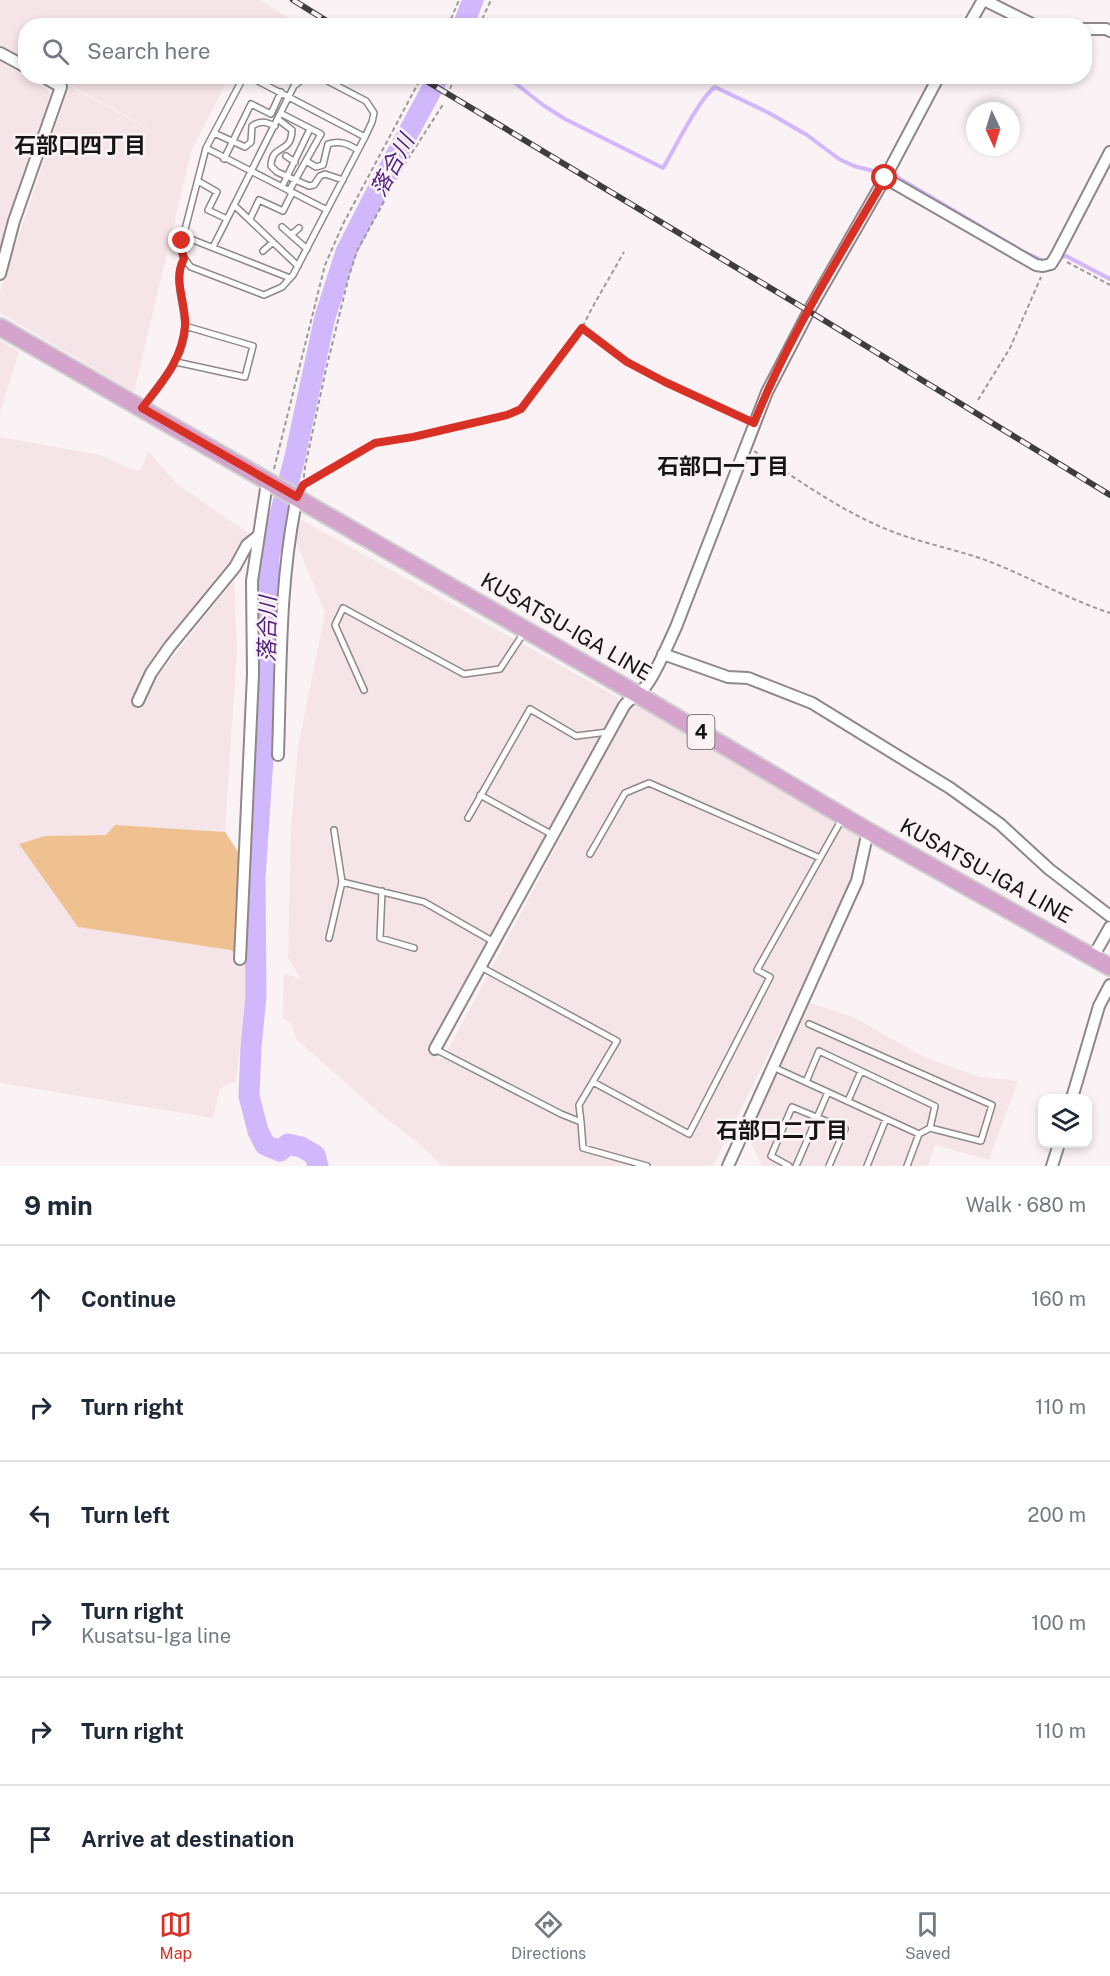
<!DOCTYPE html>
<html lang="en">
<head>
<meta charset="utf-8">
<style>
	:root { --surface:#fff; --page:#f6f6f7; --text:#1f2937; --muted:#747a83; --line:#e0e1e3; --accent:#d93025 }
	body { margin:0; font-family:"Public Sans","Noto Sans JP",sans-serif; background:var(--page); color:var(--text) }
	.controls { position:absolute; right:18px; bottom:18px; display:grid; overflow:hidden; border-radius:12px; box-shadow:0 3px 9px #0003 }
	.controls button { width:54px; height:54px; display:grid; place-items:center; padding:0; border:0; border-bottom:2px solid var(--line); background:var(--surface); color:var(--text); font:30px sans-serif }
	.compass { position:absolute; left:966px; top:102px; width:54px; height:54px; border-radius:50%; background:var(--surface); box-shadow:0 3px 9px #0003; rotate:176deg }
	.stop { position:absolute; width:18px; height:18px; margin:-14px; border:4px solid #d93025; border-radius:50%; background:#fff }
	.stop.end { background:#d93025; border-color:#fff; box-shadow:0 2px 6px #0008 }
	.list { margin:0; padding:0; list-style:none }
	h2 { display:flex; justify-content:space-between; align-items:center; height:78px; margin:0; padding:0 24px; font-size:26px }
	h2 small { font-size:20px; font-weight:400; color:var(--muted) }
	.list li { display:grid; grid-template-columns:39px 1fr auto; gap:18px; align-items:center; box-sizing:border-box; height:108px; padding:0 24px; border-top:2px solid var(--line) }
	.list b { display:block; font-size:22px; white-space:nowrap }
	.list p { margin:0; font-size:20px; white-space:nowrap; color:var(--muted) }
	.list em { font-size:20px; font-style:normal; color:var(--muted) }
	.icon { flex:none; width:33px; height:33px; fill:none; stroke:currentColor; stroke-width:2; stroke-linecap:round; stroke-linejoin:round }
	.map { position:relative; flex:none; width:1110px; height:1166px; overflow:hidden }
	.search { position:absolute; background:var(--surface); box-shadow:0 3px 9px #0003; left:18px; right:18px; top:18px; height:66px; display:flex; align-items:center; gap:15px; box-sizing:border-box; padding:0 21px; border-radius:24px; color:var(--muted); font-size:22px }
	.sheet { height:726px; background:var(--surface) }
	nav { display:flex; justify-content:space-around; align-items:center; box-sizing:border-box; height:84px; border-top:2px solid var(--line); background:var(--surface); font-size:16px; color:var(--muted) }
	nav a { display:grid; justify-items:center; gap:3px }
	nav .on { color:var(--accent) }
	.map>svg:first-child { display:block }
</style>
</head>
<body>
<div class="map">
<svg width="1110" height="1166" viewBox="0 0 1110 1166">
	<rect width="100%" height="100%" fill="#faf2f4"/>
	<path fill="#f6e5e8" d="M0 0H260L298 24 26 26 25 59 0 45Z
		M0 62 47 89 52 97 0 252Z
		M56 77H229L191 152 134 392 0 313V292L69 86 187 150Z
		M0 341 19 351 0 413Z
		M0 437 100 455 133 470H141L148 451 177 484 248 533 231 563 223 570 150 664 132 699 145 704 158 676 234 580 237 649 225 832 116 825 107 835 45 836 78 927 230 950 249 966 236 1081 220 1088 213 1118 0 1083Z
		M300 519 617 697 618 704 428 1053 443 1059 629 710 635 704 861 836 849 884 802 986 713 1166H442L417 1142 382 1115 296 1039 292 1024 283 1018 284 973 302 980 288 958 291 828 298 747 325 613 295 539Z
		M807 1002 855 1018 924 1057 980 1077 1018 1081 989 1160 935 1145 928 1166H762L749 1138Z"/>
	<path fill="#efc190" d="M115 825 225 832 239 853 234 952 230 950 78 927 19 844 45 836 106 835Z"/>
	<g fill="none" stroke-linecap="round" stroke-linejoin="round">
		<path stroke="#d1b7fb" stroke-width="4" d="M506 76 543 105 565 119 663 168C674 150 700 97 715 87L769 113 807 135 839 159 854 166 897 177 1022 251 1043 261
			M1056 258 1066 256 1110 279"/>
		<path stroke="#d1b7fb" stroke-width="21" d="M463 26 473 0
			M318 1166 315 1155 301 1147 288 1144 280 1151 265 1145 258 1131 249 1096 251 1047 256 996 255 878 265 728 269 556 294 461 325 317 346 252 380 185 439 76"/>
		<g stroke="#8f888a" stroke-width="8">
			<path id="lane" d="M256 80 320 77 366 101 374 113 372 122 365 137 293 275 282 287 264 295 191 267C183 258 181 252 182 241L206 148 242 80 250 79 256 80 365 137
				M282 114 321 134 289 191
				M279 120 292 130C291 156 272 142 271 166L277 172 309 186 314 185 320 176 325 174 343 180
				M214 133 245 147 251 142 252 126C261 120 266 122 275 126
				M206 148 327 210
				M286 156 295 162
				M224 159 251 104 271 114 281 92
				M306 161 316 167 323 165 328 144C340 140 348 144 358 150
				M198 181 217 192 208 210 227 219
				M282 187 310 129
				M234 205 298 266
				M250 219 259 200 283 211 292 193
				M282 227 307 249
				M291 235 299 228
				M183 236 290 278
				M213 247 294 86 304 78
				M263 251 273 242
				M176 362 245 377 253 346 185 326
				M143 407C161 382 186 357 185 324 184 302 173 278 184 259
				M364 690 335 625 343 608 464 674 500 669 525 631
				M480 795 553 835
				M468 818 530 709 576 736 608 732
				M590 854 625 793 649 783 820 858
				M342 882 424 902 494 942
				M382 891 380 938 414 948
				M329 938 342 882 334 830
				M809 1024 992 1105 981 1141 930 1128
				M435 1049 561 1114 581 1122 579 1105 617 1041 481 967
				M773 1067 919 1134 907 1166
				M593 1082 689 1134 770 977 757 970 842 819
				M806 1082 819 1051 935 1106 930 1128 919 1134
				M848 1101 861 1071
				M581 1122 583 1148 647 1166
				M789 1166 771 1156 792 1107 845 1129 829 1166
				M796 1166 828 1092
				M867 1166 886 1119"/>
		</g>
		<g stroke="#8f888a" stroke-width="14">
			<path id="street" d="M984 0 1036 26
				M968 26 983 0
				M1084 29H1106L1110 31
				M0 53 26 67
				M885 178 1036 265 1043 266 1051 264 1056 256 1110 152
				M0 274 14 221 61 87 42 76
				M663 654 728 677 748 678 812 703 950 788 1000 824 1049 869 1110 916
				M138 701 151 673 170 646 235 567 247 545 258 536
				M278 755C281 669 279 582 297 497
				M1093 957 1110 927
				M240 959 253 674 252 581 266 489 270 482
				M435 1049 624 706C630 698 639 694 645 687 655 676 669 642 676 627L767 392 811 307 885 178 939 76
				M1072 1098 1099 1006 1110 985
				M728 1166 857 881 868 831
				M1052 1166 1059 1144"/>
		</g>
		<g stroke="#d0d0d0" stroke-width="20">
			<path id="primary" d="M0 327 623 686 868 831 1110 967"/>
		</g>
		<path stroke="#9f999a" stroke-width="2" stroke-dasharray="4.5 3" stroke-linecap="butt" d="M448 26 459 0
			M479 26 491 0
			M450 89 455 76
			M1067 262 1110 285
			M582 328 627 362 665 382 746 420
			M978 400 1010 348 1041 277
			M754 451C800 481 845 514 896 533 926 544 958 550 988 561 1029 577 1068 599 1110 613
			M274 469 325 265 343 224 422 76
			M302 485 375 443 413 437 507 415 521 409 582 328 592 308 624 252
			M303 485 305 467 326 369 349 276 357 251 404 165 444 103"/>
		<use href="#lane" stroke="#fff" stroke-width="5"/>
		<use href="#street" stroke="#fff" stroke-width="10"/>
		<use href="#primary" stroke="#d4a4cd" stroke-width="16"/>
		<g stroke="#3f3c3c" stroke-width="6">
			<path id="rail" d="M293 0 335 26
				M418 76 812 313 1110 495"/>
		</g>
		<use href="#rail" stroke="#faf2f4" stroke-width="4" stroke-dasharray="11" stroke-linecap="butt"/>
	</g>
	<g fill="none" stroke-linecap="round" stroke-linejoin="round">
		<path stroke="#d93025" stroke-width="8" d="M182 241 181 249 184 259C172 280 187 304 185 327 181 362 162 382 142 408L297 497 303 485 375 443 413 437 507 415 521 409 582 328 627 362 665 382 754 423C788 337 839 258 885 178"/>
	</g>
	<g text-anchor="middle" stroke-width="5" stroke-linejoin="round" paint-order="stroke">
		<rect fill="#faf2f4" stroke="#5a5757" stroke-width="1.5" x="687.5" y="715" width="27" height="34" rx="4.5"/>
		<g font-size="20" font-weight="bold" fill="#161414">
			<text x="701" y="739">4</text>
		</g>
		<g font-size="21" fill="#161414" stroke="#faf2f4">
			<text transform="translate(566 627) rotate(30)" y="7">KUSATSU-IGA LINE</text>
			<text transform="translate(986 871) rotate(29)" y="7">KUSATSU-IGA LINE</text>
		</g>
		<g font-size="22" font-weight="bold" fill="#161414" stroke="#faf2f4">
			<text x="80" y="153">石部口四丁目</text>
			<text x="723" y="474">石部口一丁目</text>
			<text x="782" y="1138">石部口二丁目</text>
		</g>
		<g font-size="22" font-style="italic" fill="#4f1f7f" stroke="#faf2f4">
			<text transform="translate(392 165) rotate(-62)" y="8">落合川</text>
			<text transform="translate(267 629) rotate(-89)" y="8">落合川</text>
		</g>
	</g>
</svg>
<div class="controls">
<button><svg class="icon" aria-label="layers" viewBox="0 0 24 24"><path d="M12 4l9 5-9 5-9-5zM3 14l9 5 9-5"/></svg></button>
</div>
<svg class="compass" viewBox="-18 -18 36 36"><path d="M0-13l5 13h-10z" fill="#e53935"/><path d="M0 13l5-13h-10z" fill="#747a83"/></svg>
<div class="stop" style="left:885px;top:178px"></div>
<div class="stop end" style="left:182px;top:241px"></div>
<div class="search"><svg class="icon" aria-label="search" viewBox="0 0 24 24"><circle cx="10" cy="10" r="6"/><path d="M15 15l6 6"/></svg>Search here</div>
</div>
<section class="sheet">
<h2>9 min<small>Walk · 680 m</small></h2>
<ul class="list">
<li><svg class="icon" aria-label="ahead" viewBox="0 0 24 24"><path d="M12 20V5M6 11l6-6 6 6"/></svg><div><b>Continue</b></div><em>160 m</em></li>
<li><svg class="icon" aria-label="right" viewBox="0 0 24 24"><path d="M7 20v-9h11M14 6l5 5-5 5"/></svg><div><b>Turn right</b></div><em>110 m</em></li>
<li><svg class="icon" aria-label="left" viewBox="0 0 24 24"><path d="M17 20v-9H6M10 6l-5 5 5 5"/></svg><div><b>Turn left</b></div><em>200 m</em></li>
<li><svg class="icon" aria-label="right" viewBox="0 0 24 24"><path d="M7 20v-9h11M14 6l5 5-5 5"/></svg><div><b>Turn right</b><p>Kusatsu-Iga line</p></div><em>100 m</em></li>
<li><svg class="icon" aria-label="right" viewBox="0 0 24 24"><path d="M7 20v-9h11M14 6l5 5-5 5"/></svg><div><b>Turn right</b></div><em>110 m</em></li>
<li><svg class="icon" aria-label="arrive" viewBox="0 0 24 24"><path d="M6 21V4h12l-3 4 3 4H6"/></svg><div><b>Arrive at destination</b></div></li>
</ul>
</section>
<nav>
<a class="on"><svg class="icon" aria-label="map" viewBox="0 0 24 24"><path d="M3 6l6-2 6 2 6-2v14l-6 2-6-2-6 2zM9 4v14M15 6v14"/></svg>Map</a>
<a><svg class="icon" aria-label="directions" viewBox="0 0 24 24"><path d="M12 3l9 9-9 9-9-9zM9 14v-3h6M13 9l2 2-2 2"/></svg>Directions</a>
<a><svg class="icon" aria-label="saved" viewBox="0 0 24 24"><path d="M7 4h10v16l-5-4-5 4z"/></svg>Saved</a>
</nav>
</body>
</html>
